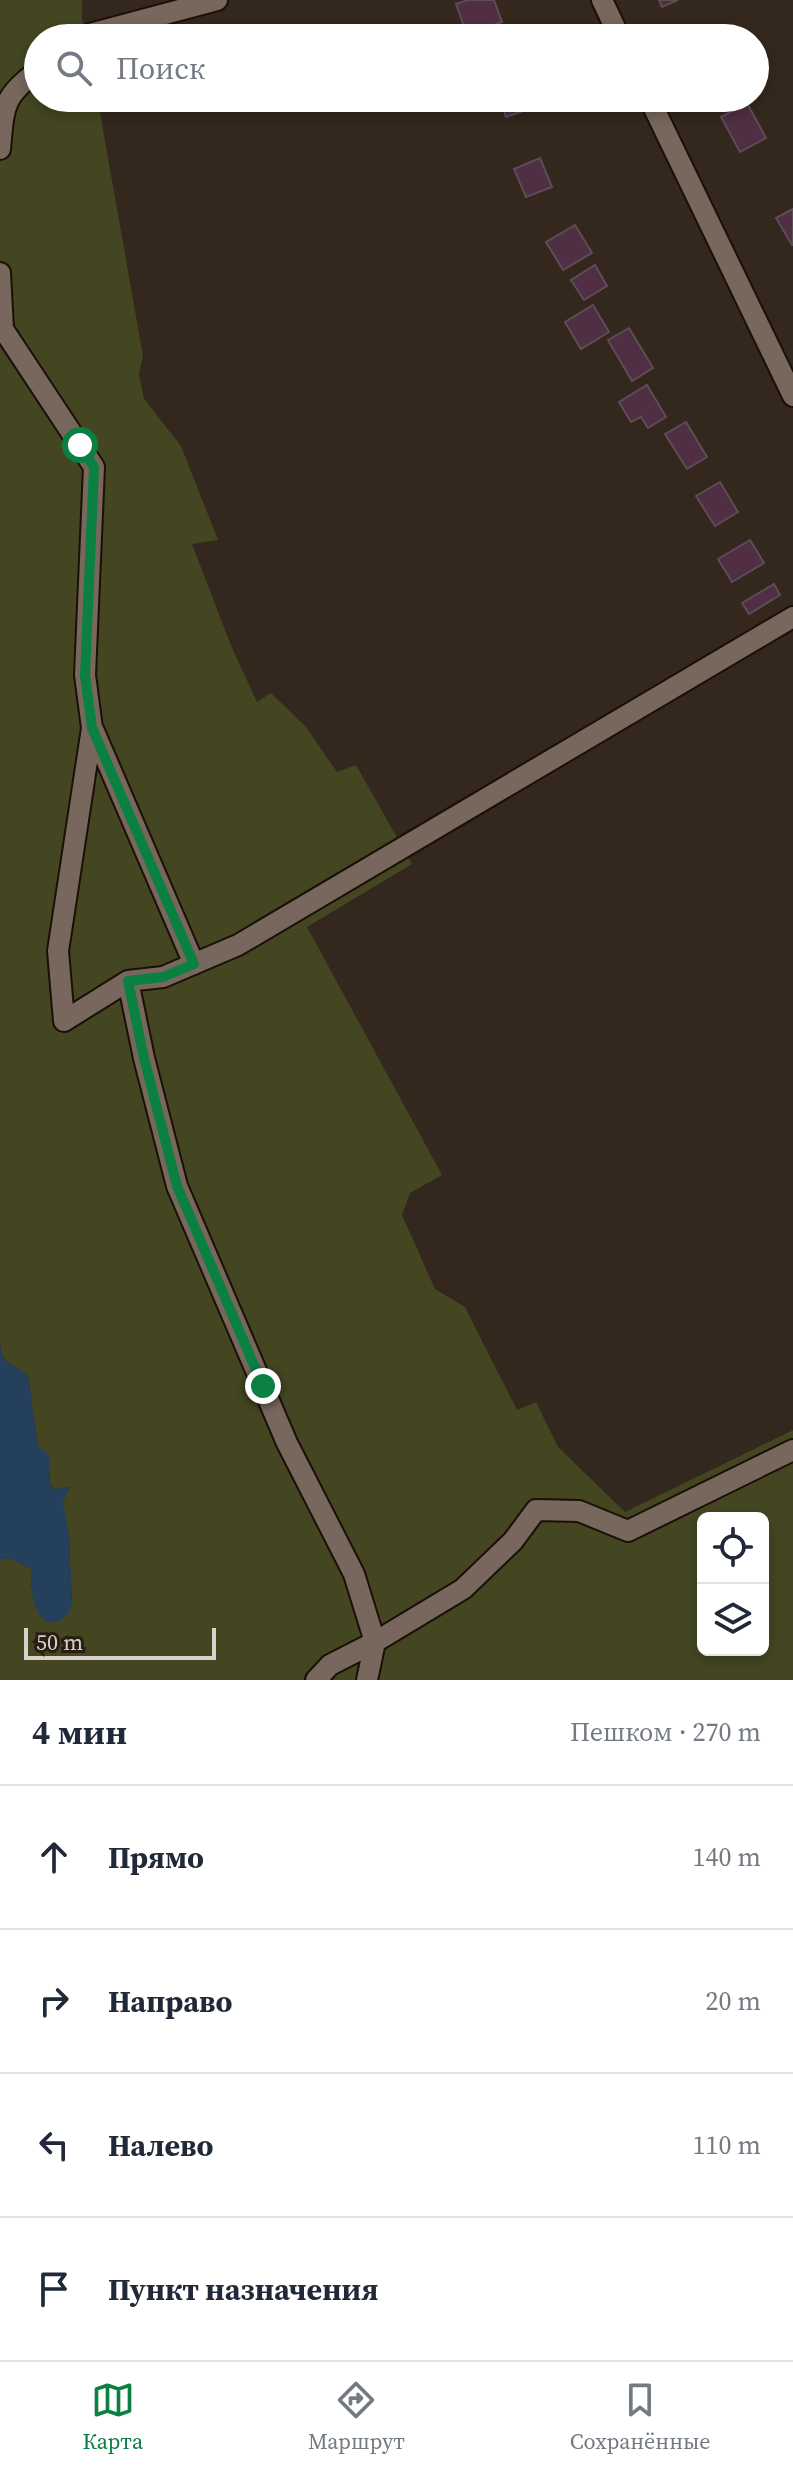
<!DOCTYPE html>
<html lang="ru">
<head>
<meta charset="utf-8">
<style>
	:root { --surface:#fff; --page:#f6f6f7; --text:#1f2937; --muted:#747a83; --line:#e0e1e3; --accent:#0b8043 }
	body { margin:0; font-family:"Source Serif 4",serif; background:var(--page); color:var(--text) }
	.controls { position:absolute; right:24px; bottom:24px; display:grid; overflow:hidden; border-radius:12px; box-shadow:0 4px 12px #0003 }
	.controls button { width:72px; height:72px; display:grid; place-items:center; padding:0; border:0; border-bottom:2px solid var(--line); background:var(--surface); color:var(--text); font:40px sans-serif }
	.scale { position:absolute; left:24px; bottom:20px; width:192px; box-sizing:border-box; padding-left:8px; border:4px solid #d8d0c9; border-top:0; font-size:22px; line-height:28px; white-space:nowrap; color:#d8d0c9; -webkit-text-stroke:6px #2a1d14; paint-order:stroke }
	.stop { position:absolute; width:24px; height:24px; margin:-18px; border:6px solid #0b8043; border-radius:50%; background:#fff }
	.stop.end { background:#0b8043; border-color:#fff; box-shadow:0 2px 8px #0008 }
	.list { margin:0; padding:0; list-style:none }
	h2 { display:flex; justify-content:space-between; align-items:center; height:104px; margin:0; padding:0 32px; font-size:34px }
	h2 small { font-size:26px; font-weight:400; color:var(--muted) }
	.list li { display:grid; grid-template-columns:52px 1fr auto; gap:24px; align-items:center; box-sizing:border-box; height:144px; padding:0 32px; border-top:2px solid var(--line) }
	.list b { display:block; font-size:30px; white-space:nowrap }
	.list em { font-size:26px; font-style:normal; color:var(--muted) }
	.icon { flex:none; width:44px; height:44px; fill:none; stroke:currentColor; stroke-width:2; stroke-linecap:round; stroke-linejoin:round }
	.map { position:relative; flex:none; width:793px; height:1680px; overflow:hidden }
	.search { position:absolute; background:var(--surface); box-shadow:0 4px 12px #0003; left:24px; right:24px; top:24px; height:88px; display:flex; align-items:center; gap:20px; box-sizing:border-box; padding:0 28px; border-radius:44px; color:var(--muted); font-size:30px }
	.sheet { height:680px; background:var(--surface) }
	nav { display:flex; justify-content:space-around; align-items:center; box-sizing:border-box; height:112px; border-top:2px solid var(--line); background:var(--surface); font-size:22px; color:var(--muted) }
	nav a { display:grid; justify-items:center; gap:4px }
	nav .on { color:var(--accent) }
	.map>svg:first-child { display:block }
</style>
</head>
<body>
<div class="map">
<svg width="793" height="1680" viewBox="0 0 793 1680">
	<rect width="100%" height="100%" fill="#34271d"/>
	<path fill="#434621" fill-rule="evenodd" d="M0 0H82V21L90 38H38V98H81L83 108 99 107 143 356 139 374 144 399 181 446 218 540 192 544 232 648 257 702 271 693 306 727 337 772 356 765 412 864 307 927 442 1175 410 1193 402 1215 435 1289 465 1307 517 1410 536 1402 558 1447 625 1512 793 1430V1680H0V1559L9 1558 31 1569V1585L40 1616 72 1604 69 1535 63 1511V1502L69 1487 54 1489 49 1482C52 1470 46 1456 38 1446L28 1376C14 1361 2 1369 0 1344ZM703 1518H763V1650H703Z"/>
	<path fill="#24405c" d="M0 1344C2 1369 14 1361 28 1376L38 1446 50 1457 49 1482 54 1489 70 1487 63 1502 69 1535 72 1604C69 1620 49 1631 39 1614 31 1601 31 1583 31 1569L9 1558 0 1559Z"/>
	<path fill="#502e43" stroke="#5d4d57" stroke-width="2" d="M468 0H494L502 22 467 35 456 4Z
		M659 0H678L662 7Z
		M500 98H528L532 108 506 117Z
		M747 103 766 138 740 152 721 117Z
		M540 158 552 187 526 197 514 169Z
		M793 209V245H792L776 218Z
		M575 225 592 253 563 270 546 242Z
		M595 265 607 286 584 300 571 280Z
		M593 305 609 332 581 349 565 322Z
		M629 328 653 368 632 381 608 340Z
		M647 385 666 417 648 428 641 417 631 422 619 402Z
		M686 422 707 457 687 469 665 434Z
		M720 482 738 512 715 526 696 496Z
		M750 540 764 563 732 582 718 559Z
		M774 584 780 595 749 614 742 603Z"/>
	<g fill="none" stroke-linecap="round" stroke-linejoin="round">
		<g stroke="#1b0f07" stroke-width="24">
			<path id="minor" d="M602 0 620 38
				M85 38 90 34 217 0
				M649 98 793 396
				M0 149C4 108 2 96 38 71
				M0 273 3 329 94 467 85 675 92 728 58 951 64 1021 128 981
				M93 729 194 964
				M316 1680 330 1665 375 1642 463 1589 513 1541 536 1510 579 1511 628 1531 793 1450
				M367 1680 375 1642 354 1574 287 1443 177 1186 144 1058 128 981 163 977 238 945 793 617"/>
		</g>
		<use href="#minor" stroke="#77675c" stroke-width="20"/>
	</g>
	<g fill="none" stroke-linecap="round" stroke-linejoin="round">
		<path stroke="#0b8043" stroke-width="10" d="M80 445 94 467 85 675 92 728 194 964 163 977 128 981 144 1058 177 1186 263 1386"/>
	</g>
</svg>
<div class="controls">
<button><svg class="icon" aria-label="locate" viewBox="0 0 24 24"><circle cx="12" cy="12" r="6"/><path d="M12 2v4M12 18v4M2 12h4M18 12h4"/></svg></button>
<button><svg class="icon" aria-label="layers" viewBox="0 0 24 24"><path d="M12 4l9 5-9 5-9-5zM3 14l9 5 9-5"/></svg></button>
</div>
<div class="scale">50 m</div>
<div class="stop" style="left:80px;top:445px"></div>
<div class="stop end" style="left:263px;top:1386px"></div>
<div class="search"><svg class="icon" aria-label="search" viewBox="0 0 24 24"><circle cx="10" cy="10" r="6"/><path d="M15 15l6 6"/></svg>Поиск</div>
</div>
<section class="sheet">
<h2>4 мин<small>Пешком · 270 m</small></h2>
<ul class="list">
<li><svg class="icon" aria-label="ahead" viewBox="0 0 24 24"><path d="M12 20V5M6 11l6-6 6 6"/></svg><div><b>Прямо</b></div><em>140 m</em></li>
<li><svg class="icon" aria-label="right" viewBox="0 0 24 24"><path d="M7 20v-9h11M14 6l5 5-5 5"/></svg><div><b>Направо</b></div><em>20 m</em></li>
<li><svg class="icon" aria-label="left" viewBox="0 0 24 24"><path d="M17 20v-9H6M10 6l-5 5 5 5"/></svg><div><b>Налево</b></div><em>110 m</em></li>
<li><svg class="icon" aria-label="arrive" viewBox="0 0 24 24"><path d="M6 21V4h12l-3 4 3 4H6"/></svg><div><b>Пункт назначения</b></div></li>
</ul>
</section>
<nav>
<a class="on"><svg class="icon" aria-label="map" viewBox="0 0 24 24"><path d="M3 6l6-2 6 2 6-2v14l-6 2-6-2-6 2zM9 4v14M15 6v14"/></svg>Карта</a>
<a><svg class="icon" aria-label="directions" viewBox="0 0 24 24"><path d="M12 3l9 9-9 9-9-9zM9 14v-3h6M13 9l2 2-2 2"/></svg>Маршрут</a>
<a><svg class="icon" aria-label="saved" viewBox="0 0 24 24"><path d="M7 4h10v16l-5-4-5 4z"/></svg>Сохранённые</a>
</nav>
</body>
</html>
